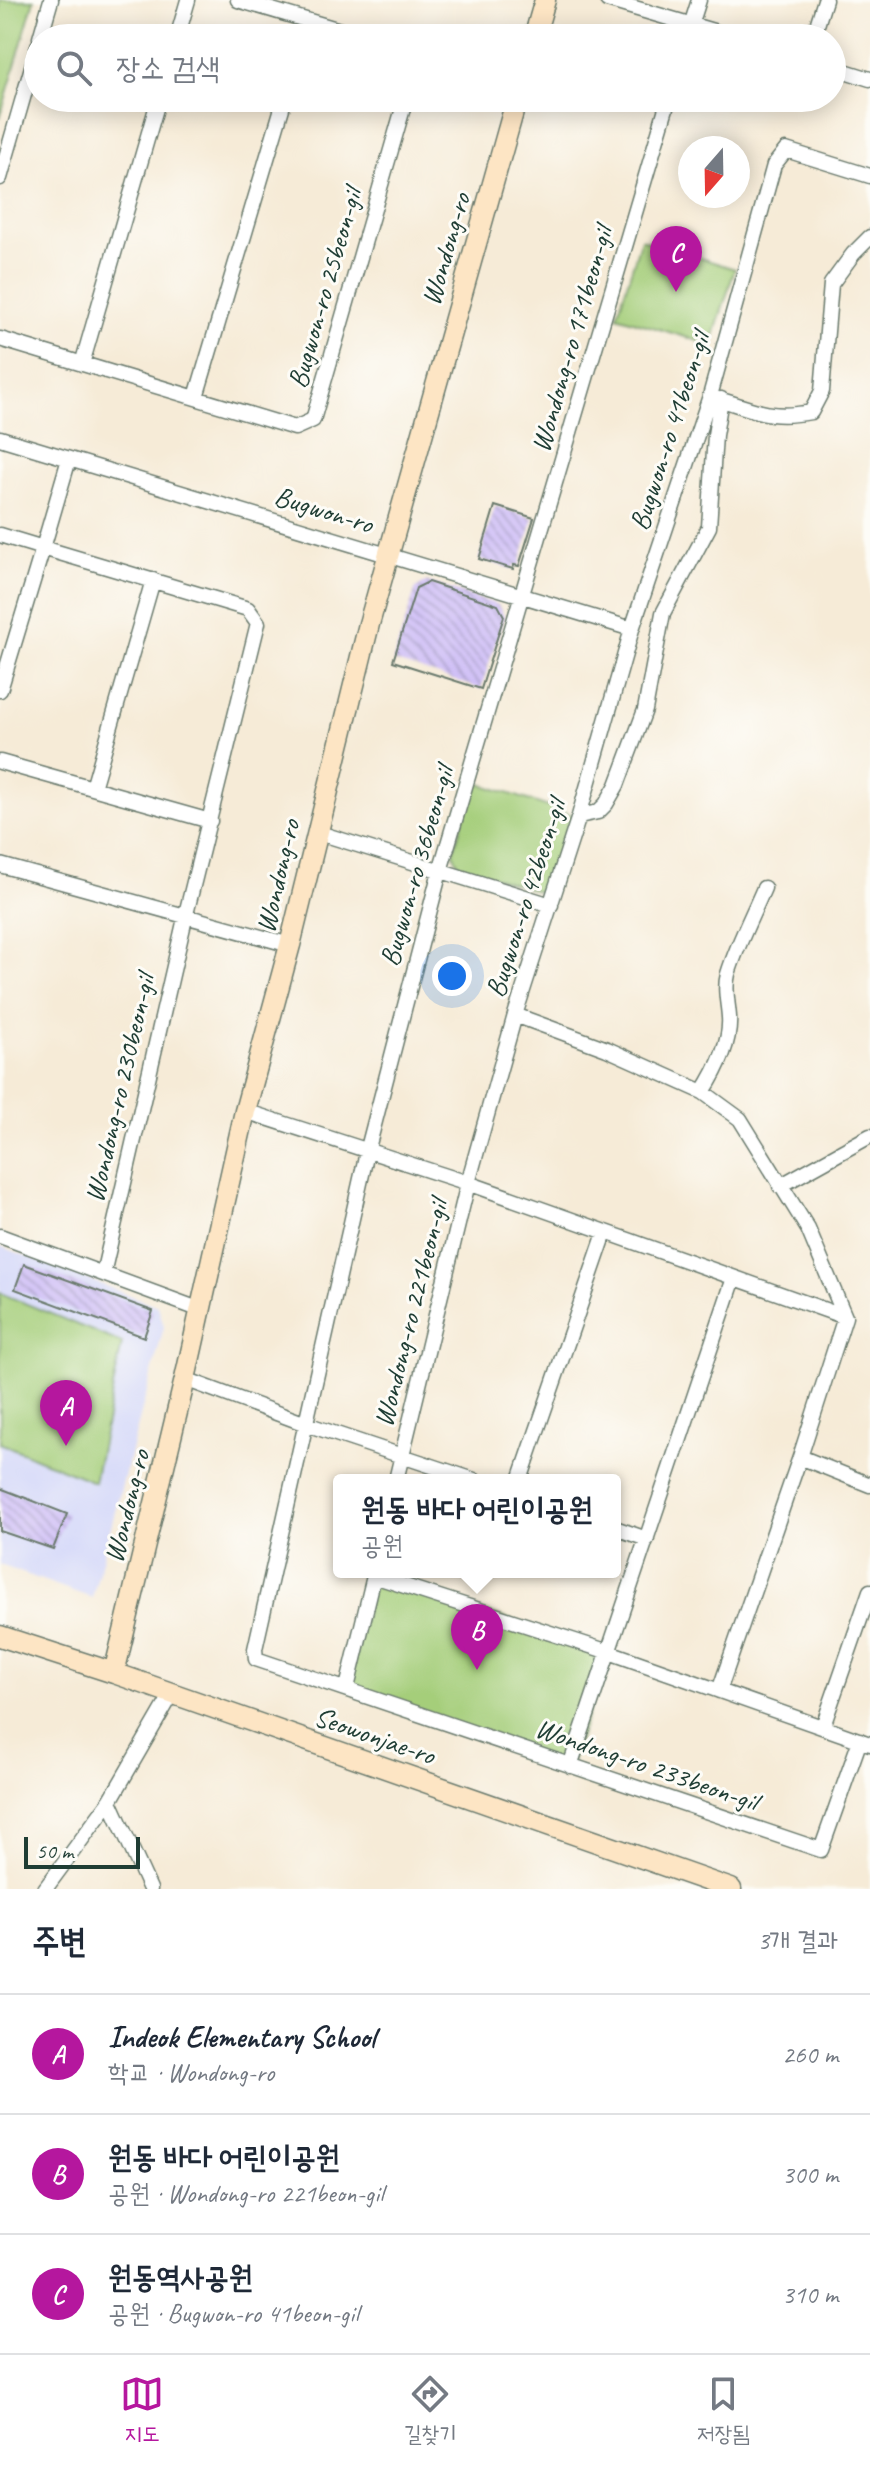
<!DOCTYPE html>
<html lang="ko">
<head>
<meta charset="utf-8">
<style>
	:root { --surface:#fff; --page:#f2f2f3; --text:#1f2937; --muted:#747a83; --line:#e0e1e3; --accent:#b5179e }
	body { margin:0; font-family:Caveat,"Poor Story",sans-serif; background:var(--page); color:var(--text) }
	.compass { position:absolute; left:678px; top:136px; width:72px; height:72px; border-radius:50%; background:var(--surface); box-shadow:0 4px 20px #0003; rotate:200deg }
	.scale { position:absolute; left:24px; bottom:20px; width:116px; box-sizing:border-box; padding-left:8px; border:4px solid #1f3d34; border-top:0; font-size:22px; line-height:28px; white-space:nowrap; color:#1f3d34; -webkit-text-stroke:6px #fdfcf7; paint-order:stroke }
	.you { position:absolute; left:452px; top:976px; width:28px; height:28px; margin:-20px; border:6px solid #fff; border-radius:50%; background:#1a73e8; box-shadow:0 0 0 12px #1a73e833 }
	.badge { display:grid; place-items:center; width:52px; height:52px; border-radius:50%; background:var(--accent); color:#fff; font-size:26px; font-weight:700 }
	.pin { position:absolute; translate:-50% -66px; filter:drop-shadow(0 2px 4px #0008) }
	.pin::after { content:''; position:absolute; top:42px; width:28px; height:24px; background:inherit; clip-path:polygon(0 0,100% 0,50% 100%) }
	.popup { position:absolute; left:333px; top:1474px; width:288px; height:104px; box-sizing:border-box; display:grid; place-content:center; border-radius:8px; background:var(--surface); filter:drop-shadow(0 2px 6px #0005); font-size:26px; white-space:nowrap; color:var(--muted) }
	.popup b { font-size:30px; color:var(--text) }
	.popup::after { content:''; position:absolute; left:50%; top:100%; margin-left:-16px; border:16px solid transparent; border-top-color:var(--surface) }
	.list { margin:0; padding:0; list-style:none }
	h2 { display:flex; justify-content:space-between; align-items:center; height:104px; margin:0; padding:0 32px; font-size:34px }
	h2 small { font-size:26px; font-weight:400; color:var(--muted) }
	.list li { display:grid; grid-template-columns:52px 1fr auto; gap:24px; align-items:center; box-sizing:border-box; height:120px; padding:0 32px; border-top:2px solid var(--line) }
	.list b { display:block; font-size:30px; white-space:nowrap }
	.list p { margin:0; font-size:26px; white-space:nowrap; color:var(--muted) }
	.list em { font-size:26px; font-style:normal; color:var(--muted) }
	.icon { flex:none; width:44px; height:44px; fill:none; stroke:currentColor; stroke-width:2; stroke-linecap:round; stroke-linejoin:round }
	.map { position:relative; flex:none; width:870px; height:1889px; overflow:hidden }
	.search { position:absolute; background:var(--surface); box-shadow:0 4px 20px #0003; left:24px; right:24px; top:24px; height:88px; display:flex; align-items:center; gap:20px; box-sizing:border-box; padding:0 28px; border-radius:44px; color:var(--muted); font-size:30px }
	.sheet { height:464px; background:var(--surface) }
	nav { display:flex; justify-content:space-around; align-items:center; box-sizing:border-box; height:112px; border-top:2px solid var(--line); background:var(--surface); font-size:22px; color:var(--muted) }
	nav a { display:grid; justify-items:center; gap:4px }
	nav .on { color:var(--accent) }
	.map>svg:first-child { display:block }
</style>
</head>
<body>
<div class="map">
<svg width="870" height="1889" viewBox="0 0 870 1889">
	<defs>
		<pattern id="building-back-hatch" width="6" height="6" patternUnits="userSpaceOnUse" patternTransform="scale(2)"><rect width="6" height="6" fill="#cab8f6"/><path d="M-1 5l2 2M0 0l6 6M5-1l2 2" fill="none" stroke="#a397c8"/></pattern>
	</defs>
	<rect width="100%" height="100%" fill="#fdfcf7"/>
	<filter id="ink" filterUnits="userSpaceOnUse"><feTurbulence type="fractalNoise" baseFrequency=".0125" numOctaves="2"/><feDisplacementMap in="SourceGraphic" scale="16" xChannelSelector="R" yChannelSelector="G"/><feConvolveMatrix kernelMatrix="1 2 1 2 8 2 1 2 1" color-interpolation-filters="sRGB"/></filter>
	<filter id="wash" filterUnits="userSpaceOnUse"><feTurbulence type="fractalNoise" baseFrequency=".006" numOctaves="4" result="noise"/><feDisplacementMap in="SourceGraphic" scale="32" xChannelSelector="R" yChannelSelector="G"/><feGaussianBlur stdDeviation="1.8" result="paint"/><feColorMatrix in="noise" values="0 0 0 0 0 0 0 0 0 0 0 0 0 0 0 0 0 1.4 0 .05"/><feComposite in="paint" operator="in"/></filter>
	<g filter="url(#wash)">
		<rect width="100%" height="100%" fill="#f6ebd7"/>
		<path fill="#d4d8f9" d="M0 1246 158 1306 164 1327 92 1598 0 1565Z"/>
		<path fill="#a5ce7a" stroke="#628657" stroke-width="2" d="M0 0H34L0 118Z
			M641 239 735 269 711 345 617 316Z
			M475 782 572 815 548 886 539 892 459 865 453 853Z
			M0 1293 122 1343 94 1482 0 1443Z
			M374 1576 609 1652 570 1766 347 1688Z"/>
		<g id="blocks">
			<path fill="url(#building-back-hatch)" d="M495 506 534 518 519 566 514 565 513 569 479 559Z
				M428 582 498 605 504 616 481 689 393 661 416 588Z
				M24 1264 153 1311 144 1337 15 1289Z
				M0 1488 67 1514 53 1549 0 1531Z"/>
		</g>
	</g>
	<g filter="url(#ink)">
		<use href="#blocks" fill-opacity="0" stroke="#6a7a6d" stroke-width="2"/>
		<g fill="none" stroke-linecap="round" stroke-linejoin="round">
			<g stroke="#6a7a6d" stroke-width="17">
				<path id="street" d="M238 0 367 38
					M607 0 737 38
					M40 38 51 0
					M177 38 188 0
					M303 38 308 21
					M687 38 699 0
					M813 38 825 0
					M832 67 870 79
					M669 98 440 871 367 1152 255 1649 256 1659 821 1850 860 1740
					M0 178 38 46
					M0 339 295 428 313 420 406 98
					M82 364 159 98
					M196 397 285 98
					M714 398C756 409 766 420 811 412L822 391 831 284 853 254 870 237
					M0 438 632 629
					M0 535 43 548 69 459
					M0 690 43 548 248 609 258 623 186 914 103 1274
					M0 762 210 821
					M93 788 153 580
					M579 816 598 812 606 804 617 785 645 710 663 613 709 527 715 435 721 399
					M316 832 551 905
					M0 865 290 945
					M515 1015 607 1049 703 1092 740 1119 808 1229 845 1317
					M703 1092C717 1070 731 1043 729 1017 728 1002 724 989 728 974 737 945 752 916 764 888
					M245 1111 468 1183 845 1317 800 1457 870 1485
					M780 1186 870 1136
					M0 1236 201 1310
					M185 1379 306 1424 474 1480
					M396 1480 468 1183 515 1015 579 816 632 629 710 396 774 165 786 150 870 176
					M520 1480 605 1233
					M615 1528 647 1539
					M374 1576 609 1652 870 1744
					M347 1688 375 1572
					M719 1691 800 1457
					M823 1726 870 1591
					M570 1766 734 1278
					M45 1889 110 1801
					M150 1889 110 1801 172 1694"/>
			</g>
			<g stroke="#6a7a6d" stroke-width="23">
				<path id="secondary" d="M534 38 545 0
					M0 1636 114 1673 731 1889
					M114 1673 185 1379 245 1111 290 945 369 624 517 98"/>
			</g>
			<use href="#street" stroke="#fff" stroke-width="14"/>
			<use href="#secondary" stroke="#fde5c4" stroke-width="20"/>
		</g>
	</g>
	<g text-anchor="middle" stroke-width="6" stroke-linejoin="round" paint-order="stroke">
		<g font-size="28" fill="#1f3d34" stroke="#fdfcf7">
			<text transform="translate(445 249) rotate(-74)" y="10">Wondong-ro</text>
			<text transform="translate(324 288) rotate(-74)" y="10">Bugwon-ro 25beon-gil</text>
			<text transform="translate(571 339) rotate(-74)" y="10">Wondong-ro 171beon-gil</text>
			<text transform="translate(669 431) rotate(-72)" y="10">Bugwon-ro 41beon-gil</text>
			<text transform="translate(324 509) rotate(17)" y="10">Bugwon-ro</text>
			<text transform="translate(416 866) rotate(-74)" y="10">Bugwon-ro 36beon-gil</text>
			<text transform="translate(277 876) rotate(-77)" y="10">Wondong-ro</text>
			<text transform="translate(525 898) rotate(-72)" y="10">Bugwon-ro 42beon-gil</text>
			<text transform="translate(119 1088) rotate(-77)" y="10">Wondong-ro 230beon-gil</text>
			<text transform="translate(410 1313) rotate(-76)" y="10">Wondong-ro 221beon-gil</text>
			<text transform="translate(126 1506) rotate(-76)" y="10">Wondong-ro</text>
			<text transform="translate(375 1735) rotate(19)" y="10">Seowonjae-ro</text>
			<text transform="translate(647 1764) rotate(19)" y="10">Wondong-ro 233beon-gil</text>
		</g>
	</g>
</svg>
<svg class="compass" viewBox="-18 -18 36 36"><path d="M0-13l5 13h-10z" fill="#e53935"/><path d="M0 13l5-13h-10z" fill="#747a83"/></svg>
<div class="scale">50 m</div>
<div class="you"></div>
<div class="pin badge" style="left:66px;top:1446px">A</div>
<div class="pin badge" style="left:477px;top:1670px">B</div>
<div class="popup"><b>원동 바다 어린이공원</b>공원</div>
<div class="pin badge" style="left:676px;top:292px">C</div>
<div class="search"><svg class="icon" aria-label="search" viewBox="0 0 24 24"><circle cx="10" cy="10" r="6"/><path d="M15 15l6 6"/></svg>장소 검색</div>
</div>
<section class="sheet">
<h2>주변<small>3개 결과</small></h2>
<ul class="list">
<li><span class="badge">A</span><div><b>Indeok Elementary School</b><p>학교 · Wondong-ro</p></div><em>260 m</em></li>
<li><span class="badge">B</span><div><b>원동 바다 어린이공원</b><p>공원 · Wondong-ro 221beon-gil</p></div><em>300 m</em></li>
<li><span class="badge">C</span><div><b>원동역사공원</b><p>공원 · Bugwon-ro 41beon-gil</p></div><em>310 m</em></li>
</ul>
</section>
<nav>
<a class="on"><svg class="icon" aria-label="map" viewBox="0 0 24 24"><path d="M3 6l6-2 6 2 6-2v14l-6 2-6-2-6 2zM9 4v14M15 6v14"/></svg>지도</a>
<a><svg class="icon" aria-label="directions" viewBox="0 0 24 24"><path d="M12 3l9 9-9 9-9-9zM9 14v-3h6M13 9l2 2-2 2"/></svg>길찾기</a>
<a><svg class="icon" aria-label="saved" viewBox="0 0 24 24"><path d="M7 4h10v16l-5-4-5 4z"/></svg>저장됨</a>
</nav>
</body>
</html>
